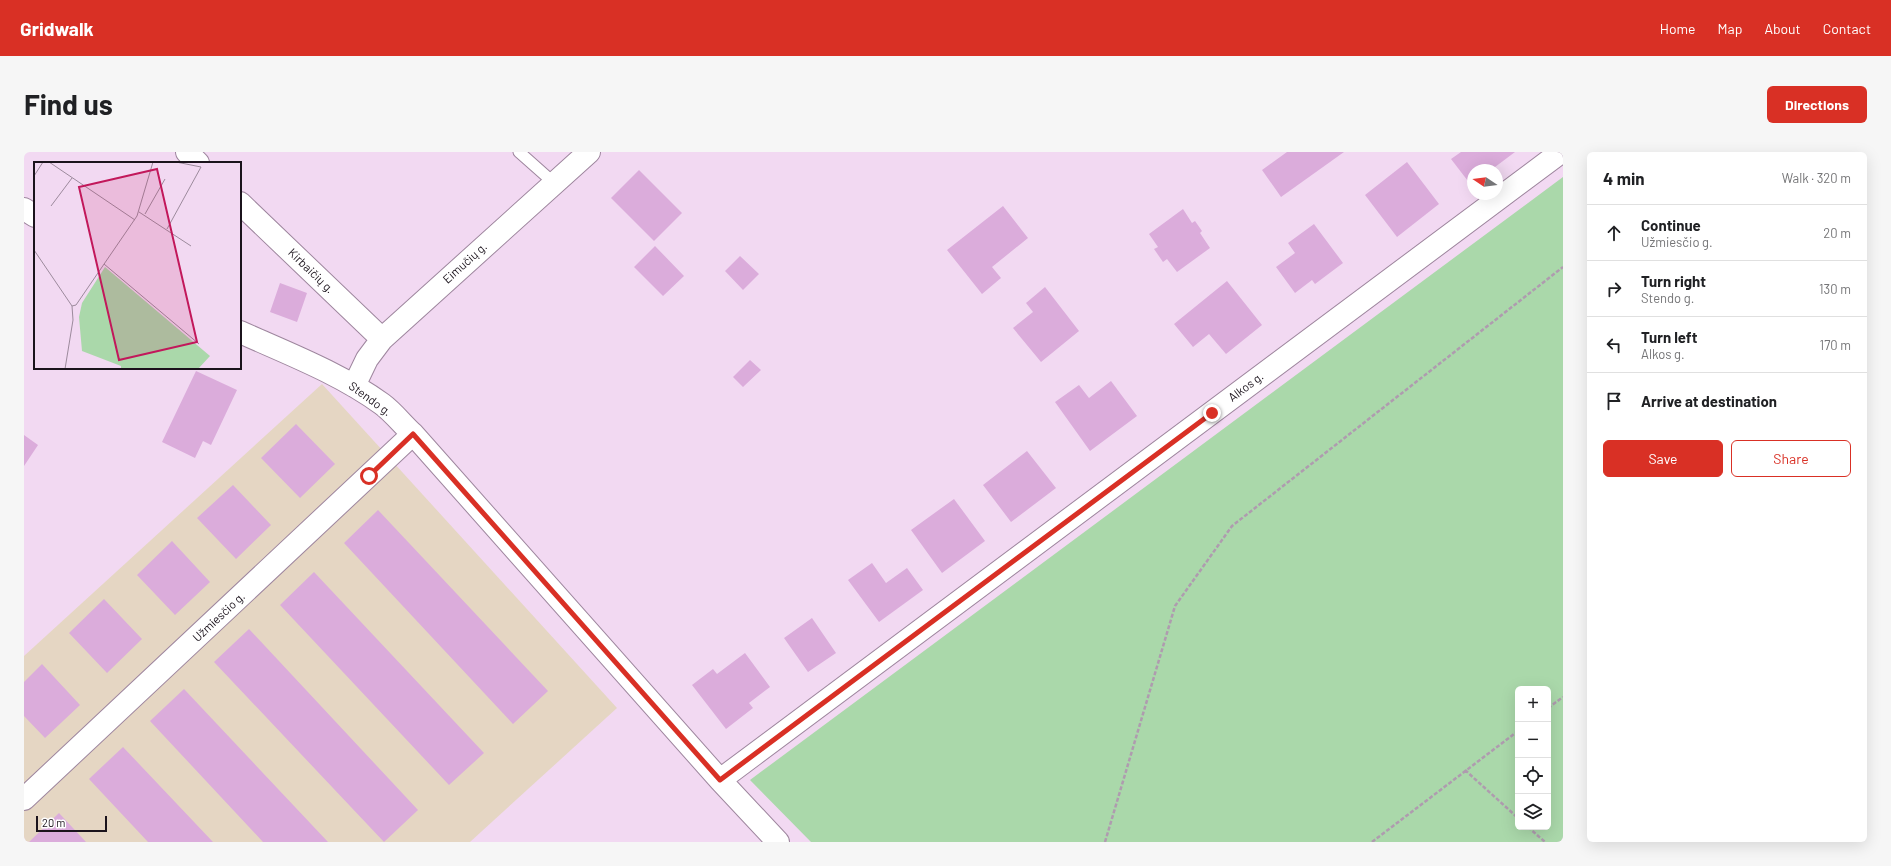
<!DOCTYPE html>
<html lang="en">
<head>
<meta charset="utf-8">
<style>
	:root { --surface:#fff; --page:#f6f6f6; --text:#202124; --muted:#757577; --line:#e0e0e0; --accent:#d93025 }
	body { margin:0; font-family:Barlow,sans-serif; background:var(--page); color:var(--text) }
	.controls { position:absolute; right:12px; bottom:12px; display:grid; overflow:hidden; border-radius:6px; box-shadow:0 4px 16px #0002 }
	.controls button { width:36px; height:36px; display:grid; place-items:center; padding:0; border:0; border-bottom:1px solid var(--line); background:var(--surface); color:var(--text); font:20px sans-serif }
	.compass { position:absolute; left:1443px; top:12px; width:36px; height:36px; border-radius:50%; background:var(--surface); box-shadow:0 4px 16px #0002; rotate:283deg }
	.scale { position:absolute; left:12px; bottom:10px; width:71px; box-sizing:border-box; padding-left:4px; border:2px solid #1b131c; border-top:0; font-size:11px; line-height:14px; white-space:nowrap; color:#1b131c; -webkit-text-stroke:3px #fff; paint-order:stroke }
	.stop { position:absolute; width:12px; height:12px; margin:-9px; border:3px solid #d93025; border-radius:50%; background:#fff }
	.stop.end { background:#d93025; border-color:#fff; box-shadow:0 1px 4px #0008 }
	.list { margin:0; padding:0; list-style:none }
	h2 { display:flex; justify-content:space-between; align-items:center; height:52px; margin:0; padding:0 16px; font-size:17px }
	h2 small { font-size:13px; font-weight:400; color:var(--muted) }
	.list li { display:grid; grid-template-columns:26px 1fr auto; gap:12px; align-items:center; box-sizing:border-box; height:56px; padding:0 16px; border-top:1px solid var(--line) }
	.list b { display:block; font-size:15px; white-space:nowrap }
	.list p { margin:0; font-size:13px; white-space:nowrap; color:var(--muted) }
	.list em { font-size:13px; font-style:normal; color:var(--muted) }
	.actions { display:flex; gap:8px; padding:12px 16px }
	.actions a { flex:1; padding:9px 0; border:1px solid var(--accent); border-radius:6px; text-align:center; font-size:14px; color:var(--accent) }
	.actions .main { background:var(--accent); color:#fff }
	.icon { flex:none; width:22px; height:22px; fill:none; stroke:currentColor; stroke-width:2; stroke-linecap:round; stroke-linejoin:round }
	.map { position:relative; flex:none; width:1539px; height:690px; overflow:hidden; border-radius:6px }
	header { display:flex; align-items:center; gap:24px; box-sizing:border-box; height:56px; padding:0 20px; background:var(--accent); color:#fff }
	header strong { font-size:19px }
	nav { display:flex; gap:22px; margin-inline-start:auto; font-size:14px }
	.intro { display:flex; align-items:center; justify-content:space-between; box-sizing:border-box; height:96px; padding:0 24px }
	h1 { margin:0; font-size:28px }
	.button { padding:10px 18px; border-radius:6px; background:var(--accent); color:#fff; font-size:14px; font-weight:700 }
	main { display:flex; gap:24px; padding:0 24px }
	aside { flex:1; background:var(--surface); border-radius:6px; box-shadow:0 4px 16px #0002 }
	.map>svg:first-child { display:block }
</style>
</head>
<body>
<header>
<strong>Gridwalk</strong>
<nav><a>Home</a><a>Map</a><a>About</a><a>Contact</a></nav>
</header>
<div class="intro"><h1>Find us</h1><a class="button">Directions</a></div>
<main>
<div class="map">
<svg width="1539" height="690" viewBox="0 0 1539 690">
	<rect width="100%" height="100%" fill="#f2d9f2"/>
	<path fill="#e5d6c3" d="M298 232 593 556 446 690H0V504Z"/>
	<path fill="#aad8aa" fill-rule="evenodd" d="M1539 25V690H787L726 628ZM1494 537H1524V675H1494Z"/>
	<path fill="#dbacdb" d="M1263 0H1320L1257 45 1238 18Z
		M1437 0H1491L1467 18H1449V32L1447 33 1427 7Z
		M1383 10 1415 52 1373 85 1341 43Z
		M615 18 658 61 630 89 587 46Z
		M979 54 1004 86 968 115 977 126 958 142 923 98Z
		M1159 57 1168 71 1171 69 1178 79 1176 81 1186 96 1153 120 1143 107 1139 110 1130 97 1134 95 1125 82Z
		M1290 72 1319 111 1291 132 1288 128 1271 141 1252 115 1271 101 1264 91Z
		M631 94 660 124 639 144 610 115Z
		M716 104 735 122 719 138 701 119Z
		M1203 129 1238 173 1202 202 1185 182 1169 195 1150 172Z
		M256 131 283 141 273 170 246 160Z
		M1021 135 1055 179 1017 210 989 176 1009 160 1002 151Z
		M726 208 737 218 719 235 709 225Z
		M172 219 213 238 187 293 179 289 171 306 138 290Z
		M1087 229 1113 264 1066 299 1031 250 1055 233 1065 246Z
		M272 272 311 312 276 346 237 306Z
		M0 283 14 293 0 314Z
		M1003 299 1032 336 987 370 959 333Z
		M209 333 247 373 212 407 173 366Z
		M930 347 961 389 918 421 887 378Z
		M354 358 524 539 489 572 320 391Z
		M148 389 186 430 151 463 113 423Z
		M848 411 862 431 883 416 899 438 855 470 824 428Z
		M290 420 460 601 425 633 256 453Z
		M80 447 118 487 83 521 45 481Z
		M788 466 812 501 784 520 760 486Z
		M225 477 394 658 360 690 190 510Z
		M721 501 746 535 725 551 729 556 702 577 668 533 689 517 693 522Z
		M18 512 56 553 21 586 0 564V530Z
		M160 537 304 690H239L126 569Z
		M99 595 189 690H124L65 627Z
		M35 661 62 690H5Z"/>
	<g fill="none" stroke-linecap="round" stroke-linejoin="round">
		<g stroke="#9e869e" stroke-width="13">
			<path id="lane" d="M495 0 530 31"/>
		</g>
		<g stroke="#9e869e" stroke-width="24">
			<path id="street" d="M163 0 174 11
				M216 51 358 187
				M0 57 11 64
				M216 180C265 202 315 221 358 252 369 260 379 273 389 282L696 628 754 690
				M330 234 343 207 358 187 565 0
				M696 628 1537 0
				M0 647 389 282"/>
		</g>
		<path stroke="#af9baf" stroke-width="2.5" stroke-dasharray="4 2" stroke-linecap="butt" d="M1524 556 1539 545
			M1441 618 1494 666
			M1504 675 1521 690
			M1081 690 1151 454 1208 374 1539 115
			M1348 690 1494 579"/>
		<use href="#lane" stroke="#fff" stroke-width="11"/>
		<use href="#street" stroke="#fff" stroke-width="22"/>
	</g>
	<g fill="none" stroke-linecap="round" stroke-linejoin="round">
		<path stroke="#d93025" stroke-width="5" d="M345 324 389 282 696 628 1188 261"/>
	</g>
	<g text-anchor="middle" stroke-width="4" stroke-linejoin="round" paint-order="stroke">
		<g font-size="12" fill="#1b131c" stroke="#fff">
			<text transform="translate(441 111) rotate(-42)" y="4">Eimučių g.</text>
			<text transform="translate(287 119) rotate(44)" y="4">Kirbaičių g.</text>
			<text transform="translate(1222 235) rotate(-37)" y="4">Alkos g.</text>
			<text transform="translate(346 247) rotate(36)" y="4">Stendo g.</text>
			<text transform="translate(195 465) rotate(-43)" y="4">Užmiesčio g.</text>
		</g>
	</g>
	<g transform="translate(10 10)">
		<rect width="207" height="207" fill="#f2d9f2"/>
		<path d="M71 105 176 194 164 207H87V204L48 189 45 155 48 141Z" fill="#aad8aa"/>
		<path fill="none" stroke="#9c8a9c" stroke-width="1" d="M15 0 101 58M0 14 9 0M17 44 38 16M105 50 157 84M111 52 131 17M133 67 167 5 142 0M0 88 38 144 39 158 31 207M70 102 165 182M38 144 42 143 103 54 119 0"/>
		<path fill="#c2185b" fill-opacity="0.15" stroke="#c2185b" stroke-width="2" d="M123 7 163 180 85 198 45 25Z"/>
		<rect width="207" height="207" fill="none" stroke="#1b131c" stroke-width="2"/>
	</g>
</svg>
<div class="controls">
<button>+</button>
<button>−</button>
<button><svg class="icon" aria-label="locate" viewBox="0 0 24 24"><circle cx="12" cy="12" r="6"/><path d="M12 2v4M12 18v4M2 12h4M18 12h4"/></svg></button>
<button><svg class="icon" aria-label="layers" viewBox="0 0 24 24"><path d="M12 4l9 5-9 5-9-5zM3 14l9 5 9-5"/></svg></button>
</div>
<svg class="compass" viewBox="-18 -18 36 36"><path d="M0-13l5 13h-10z" fill="#e53935"/><path d="M0 13l5-13h-10z" fill="#757577"/></svg>
<div class="scale">20 m</div>
<div class="stop" style="left:345px;top:324px"></div>
<div class="stop end" style="left:1188px;top:261px"></div>
</div>
<aside>
<h2>4 min<small>Walk · 320 m</small></h2>
<ul class="list">
<li><svg class="icon" aria-label="ahead" viewBox="0 0 24 24"><path d="M12 20V5M6 11l6-6 6 6"/></svg><div><b>Continue</b><p>Užmiesčio g.</p></div><em>20 m</em></li>
<li><svg class="icon" aria-label="right" viewBox="0 0 24 24"><path d="M7 20v-9h11M14 6l5 5-5 5"/></svg><div><b>Turn right</b><p>Stendo g.</p></div><em>130 m</em></li>
<li><svg class="icon" aria-label="left" viewBox="0 0 24 24"><path d="M17 20v-9H6M10 6l-5 5 5 5"/></svg><div><b>Turn left</b><p>Alkos g.</p></div><em>170 m</em></li>
<li><svg class="icon" aria-label="arrive" viewBox="0 0 24 24"><path d="M6 21V4h12l-3 4 3 4H6"/></svg><div><b>Arrive at destination</b></div></li>
</ul>
<div class="actions"><a class="main">Save</a><a>Share</a></div>
</aside>
</main>
</body>
</html>
